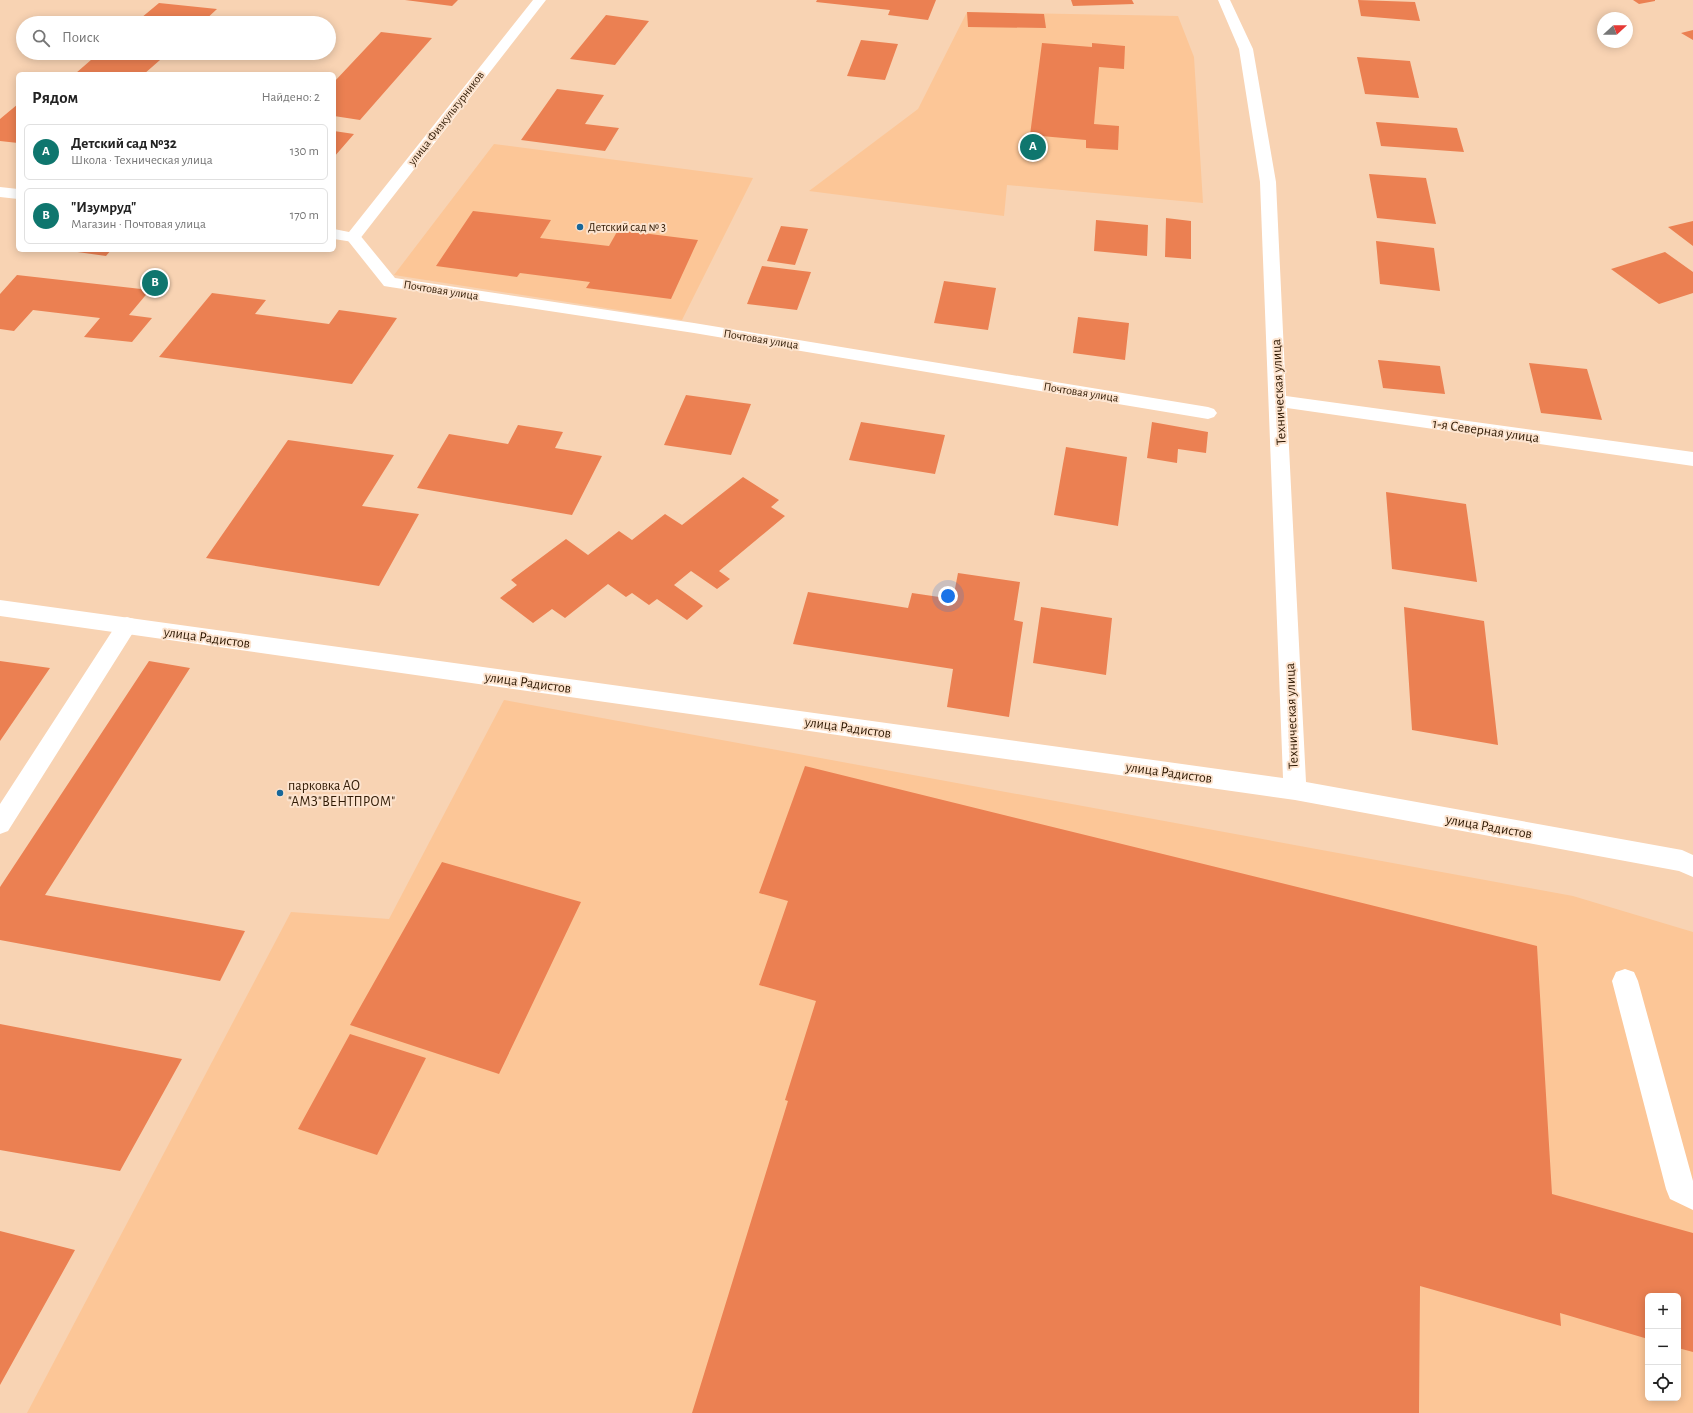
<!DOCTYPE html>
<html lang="ru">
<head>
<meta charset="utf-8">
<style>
	:root { --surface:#fff; --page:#f2f2f2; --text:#222; --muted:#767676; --line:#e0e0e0; --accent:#0f766e }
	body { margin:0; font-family:"Alegreya Sans",sans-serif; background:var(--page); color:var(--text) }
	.controls { position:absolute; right:12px; bottom:12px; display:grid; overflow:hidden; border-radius:6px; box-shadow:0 2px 10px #0003 }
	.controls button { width:36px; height:36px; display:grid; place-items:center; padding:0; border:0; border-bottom:1px solid var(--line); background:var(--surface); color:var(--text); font:20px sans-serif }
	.compass { position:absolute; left:1597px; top:12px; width:36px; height:36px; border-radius:50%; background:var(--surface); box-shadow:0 2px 10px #0003; rotate:69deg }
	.you { position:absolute; left:948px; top:596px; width:14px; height:14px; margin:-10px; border:3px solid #fff; border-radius:50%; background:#1a73e8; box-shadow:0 0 0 6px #1a73e833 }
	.badge { display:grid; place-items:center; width:26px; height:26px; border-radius:50%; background:var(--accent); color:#fff; font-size:13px; font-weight:700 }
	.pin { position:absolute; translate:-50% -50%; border:2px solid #fff; box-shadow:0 1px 4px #0006 }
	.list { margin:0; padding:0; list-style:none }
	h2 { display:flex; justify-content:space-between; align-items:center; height:52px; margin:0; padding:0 16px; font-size:17px }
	h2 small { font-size:13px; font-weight:400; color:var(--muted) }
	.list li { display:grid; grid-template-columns:26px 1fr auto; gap:12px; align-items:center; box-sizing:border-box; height:56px; margin:0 8px 8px; padding:0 8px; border:1px solid var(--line); border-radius:6px }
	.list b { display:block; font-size:15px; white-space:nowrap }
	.list p { margin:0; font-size:13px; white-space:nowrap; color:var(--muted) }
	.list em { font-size:13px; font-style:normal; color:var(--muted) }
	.icon { flex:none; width:22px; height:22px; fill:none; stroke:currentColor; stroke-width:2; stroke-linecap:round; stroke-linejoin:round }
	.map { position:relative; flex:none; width:1693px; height:1413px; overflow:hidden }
	.search { position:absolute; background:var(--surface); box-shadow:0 2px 10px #0003; left:16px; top:16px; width:320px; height:44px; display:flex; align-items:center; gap:10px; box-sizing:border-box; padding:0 14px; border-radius:22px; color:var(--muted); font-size:15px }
	.panel { position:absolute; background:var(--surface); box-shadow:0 2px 10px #0003; left:16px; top:72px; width:320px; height:180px; border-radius:6px }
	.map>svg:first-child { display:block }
</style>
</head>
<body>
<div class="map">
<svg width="1693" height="1413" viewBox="0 0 1693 1413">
	<rect width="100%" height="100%" fill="#f8d3b3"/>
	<path fill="#fcc697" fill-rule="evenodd" d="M967 12 1178 16 1194 57 1203 203 1007 185 1004 216 809 191 918 109Z
		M494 144 753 178 682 320 394 275Z
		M504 700 1573 896 1693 932V1413H27L291 912 389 919ZM1648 1296H1678V1398H1648Z"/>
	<path fill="#eb8052" d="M405 0H458L452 6Z
		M817 0H936L928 20 888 15 890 10 816 2Z
		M1071 0H1132L1134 4 1073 6Z
		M1358 0 1415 2 1420 21 1361 16Z
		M1633 0H1655V1L1639 4Z
		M159 3 217 9 202 23H135Z
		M967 12 1044 14 1046 28 968 27Z
		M606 15 649 21 615 65 570 59Z
		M1693 30V40L1681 33Z
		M381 32 432 38 360 120 334 116V82Z
		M861 40 898 44 885 80 847 76Z
		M1042 43 1092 47V43L1125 46 1124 69 1099 67 1094 124 1119 126 1118 150 1086 148V140L1030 135Z
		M99 53H168L144 74 76 73Z
		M1357 57 1410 61 1419 98 1365 94Z
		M557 89 604 95 585 124 619 128 605 151 521 140Z
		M18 104V143L0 141V119Z
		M1376 122 1457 128 1464 152 1381 146Z
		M334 131 354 134 334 157Z
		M1369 174 1426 178 1436 224 1377 218Z
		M473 211 551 220 540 238 609 246 618 230 698 240 671 299 586 288 590 282 520 273 517 277 436 266Z
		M1166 218 1191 221V259L1165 257Z
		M1096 220 1148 225 1147 256 1094 251Z
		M1693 221V246L1668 227Z
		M781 226 808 229 795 265 767 261Z
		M1376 241 1434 248 1440 291 1380 284Z
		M63 250H111L106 256Z
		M1665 252 1693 272V293L1659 304 1611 269Z
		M762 266 811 272 797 310 747 304Z
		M17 275 150 290 129 315 152 318 132 342 84 337 100 318 33 310 14 331 0 329V294Z
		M944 281 996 288 988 330 934 323Z
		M212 293 266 300 255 314 329 324 339 310 397 318 352 384 159 357Z
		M1078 317 1129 323 1125 360 1073 353Z
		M1378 360 1440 366 1445 394 1383 388Z
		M1529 363 1587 369 1602 420 1541 413Z
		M686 395 751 404 731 455 664 445Z
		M861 422 945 435 935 474 849 460Z
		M1152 422 1208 432 1206 453 1178 449 1177 463 1147 458Z
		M518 425 563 432 555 448 602 456 572 515 417 488 449 434 508 444Z
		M288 440 394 455 362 506 419 514 379 586 206 558Z
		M1066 447 1127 457 1118 526 1054 515Z
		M743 477 779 500 771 507 785 516 719 571 730 579 717 589 691 571 674 585 703 606 687 620 657 599 649 605 632 593 626 597 608 584 565 618 552 609 533 623 500 598 517 585 511 580 566 539 588 555 619 531 632 540 665 514 682 525Z
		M1386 492 1466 504 1477 582 1392 569Z
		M958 573 1020 582 1014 620 1023 622 1009 717 947 707 953 669 793 644 808 592 908 608 912 593 953 599Z
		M1041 607 1112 618 1106 675 1033 663Z
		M1404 607 1484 621 1498 745 1412 730Z
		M0 661 50 668 0 741Z
		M149 661 190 668 45 895 245 931 220 981 0 940V887Z
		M805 766 1537 946 1552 1194 1693 1233V1352L1678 1348V1296H1648V1339L1560 1313 1561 1326 1420 1286 1419 1413H692L788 1101 785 1100 816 1001 759 985 788 901 759 893Z
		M442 862 581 902 499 1074 350 1025Z
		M0 1024 182 1059 120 1171 0 1150Z
		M350 1034 426 1058 377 1155 298 1129Z
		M0 1231 75 1250 0 1385Z"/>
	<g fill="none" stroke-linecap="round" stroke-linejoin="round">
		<path fill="#fff" fill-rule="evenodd" d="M127 617 134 619 137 625 134 631 8 831 0 834V804L120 619Z
			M1625 969 1634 972 1638 981 1693 1181V1210L1670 1199 1666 1189 1612 981 1616 972Z"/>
		<path fill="#fff" fill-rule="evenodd" d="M1218 0H1230L1253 49 1276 182 1286 396 1693 452V466L1287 408 1306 782 1682 850 1693 855V877L1679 871 1295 800 0 616V600L1283 778 1260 182 1239 49Z
			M353 232 359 234 395 278 694 323 1208 407 1214 409 1217 413 1214 417 1208 419 694 333 390 287 384 286 345 237 347 234Z"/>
		<path fill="#fff" fill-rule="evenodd" d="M533 0H546L359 240 353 242 334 239V229L349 232Z
			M0 187 18 189V199L0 197Z"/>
	</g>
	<g fill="#186799" stroke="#fce3ce" stroke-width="1.5">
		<circle cx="580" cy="227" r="4"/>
		<circle cx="280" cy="793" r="4"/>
	</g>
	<g text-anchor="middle" stroke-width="4" stroke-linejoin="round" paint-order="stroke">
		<g font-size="12" fill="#301a04" stroke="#fce3ce">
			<text transform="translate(446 118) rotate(-52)" y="4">улица Физкультурников</text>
			<text transform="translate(441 290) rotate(9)" y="4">Почтовая улица</text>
			<text transform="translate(761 339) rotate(9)" y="4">Почтовая улица</text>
			<text transform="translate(1081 392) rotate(9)" y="4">Почтовая улица</text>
		</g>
		<g font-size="12" fill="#301a04" stroke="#fce3ce" text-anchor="start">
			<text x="588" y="231">Детский сад № 3</text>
		</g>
		<g font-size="14" fill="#301a04" stroke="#fce3ce">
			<text transform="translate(1278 392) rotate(-93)" y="5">Техническая улица</text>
			<text transform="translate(1486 430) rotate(8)" y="5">1-я Северная улица</text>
			<text transform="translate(207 637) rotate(8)" y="5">улица Радистов</text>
			<text transform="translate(528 682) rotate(8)" y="5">улица Радистов</text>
			<text transform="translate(1291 716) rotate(-92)" y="5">Техническая улица</text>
			<text transform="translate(848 727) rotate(8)" y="5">улица Радистов</text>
			<text transform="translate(1169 772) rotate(8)" y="5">улица Радистов</text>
			<text transform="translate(1489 826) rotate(10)" y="5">улица Радистов</text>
		</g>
		<g font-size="14" fill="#301a04" stroke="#fce3ce" text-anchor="start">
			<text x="288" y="790">парковка АО<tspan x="288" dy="16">"АМЗ"ВЕНТПРОМ"</tspan></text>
		</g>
	</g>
</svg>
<div class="controls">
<button>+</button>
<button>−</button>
<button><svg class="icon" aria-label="locate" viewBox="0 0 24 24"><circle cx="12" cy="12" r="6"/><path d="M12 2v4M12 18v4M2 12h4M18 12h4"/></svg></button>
</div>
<svg class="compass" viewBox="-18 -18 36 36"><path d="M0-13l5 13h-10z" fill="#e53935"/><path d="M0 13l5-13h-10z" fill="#767676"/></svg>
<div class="you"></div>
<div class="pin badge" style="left:1033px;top:147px">A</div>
<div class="pin badge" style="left:155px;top:283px">B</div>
<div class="search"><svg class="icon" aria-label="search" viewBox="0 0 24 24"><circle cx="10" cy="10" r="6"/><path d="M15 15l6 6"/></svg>Поиск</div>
<section class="panel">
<h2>Рядом<small>Найдено: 2</small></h2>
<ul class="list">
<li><span class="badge">A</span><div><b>Детский сад №32</b><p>Школа · Техническая улица</p></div><em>130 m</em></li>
<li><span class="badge">B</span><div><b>&quot;Изумруд&quot;</b><p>Магазин · Почтовая улица</p></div><em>170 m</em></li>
</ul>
</section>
</div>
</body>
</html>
